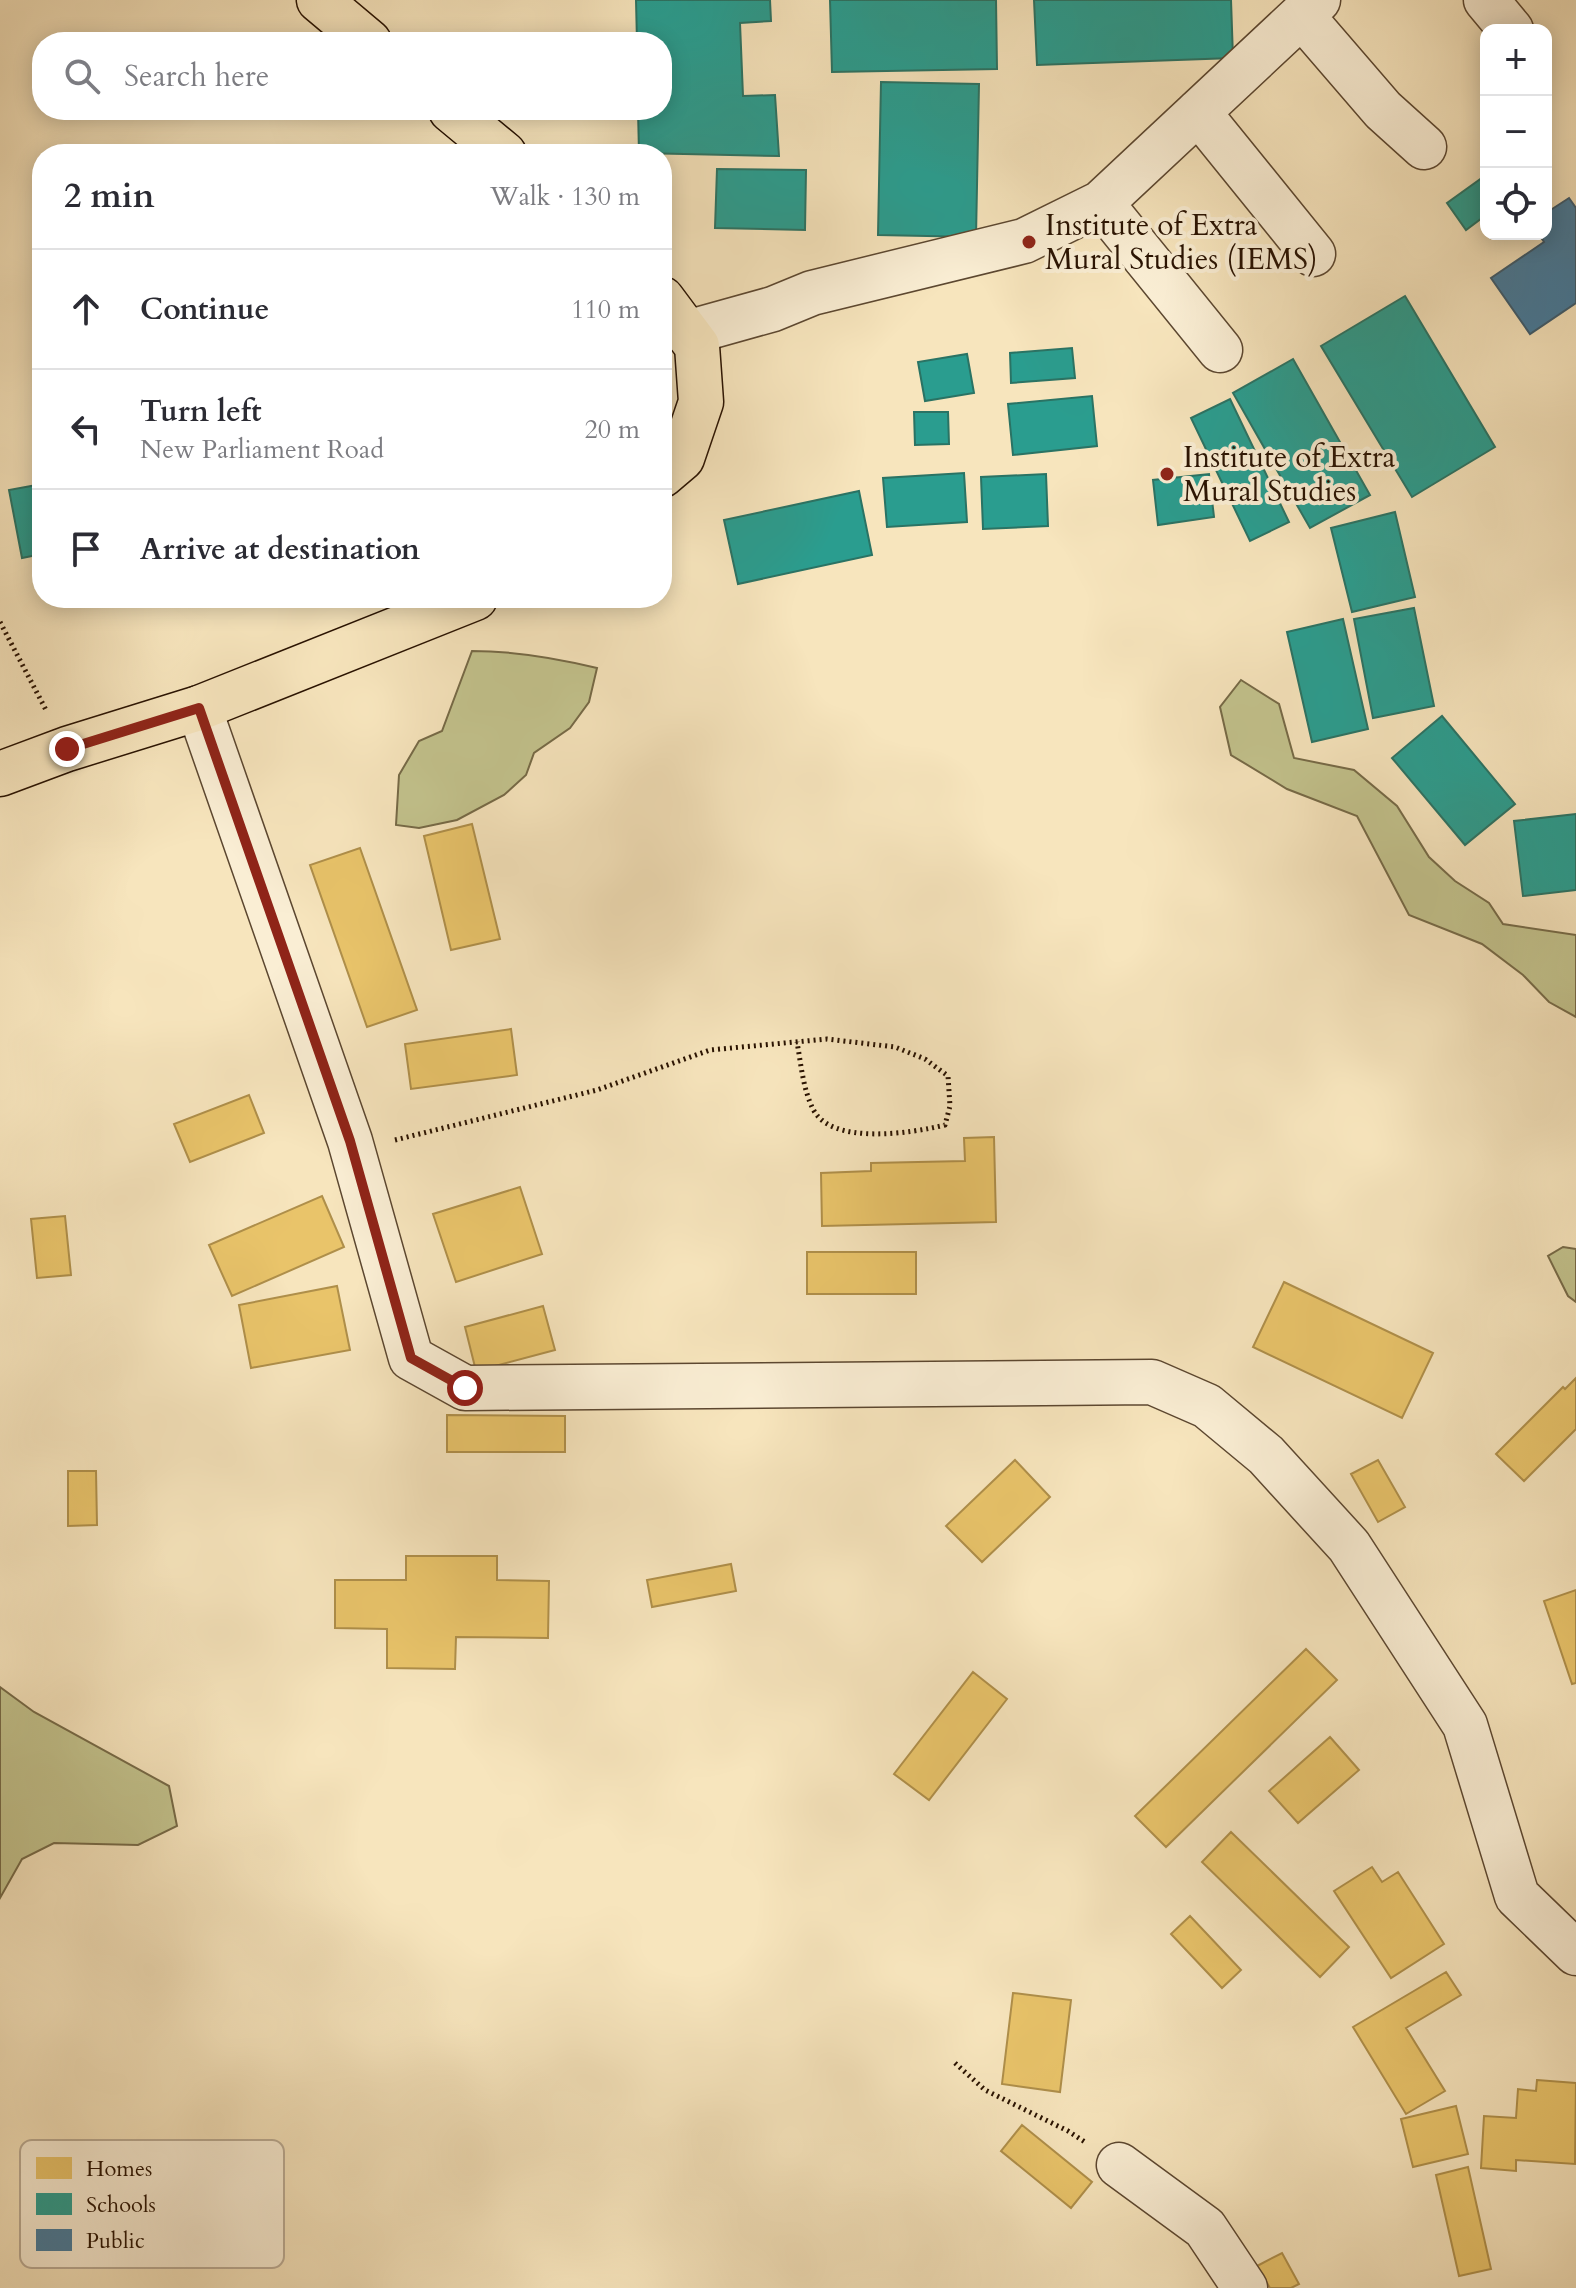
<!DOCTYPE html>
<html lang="en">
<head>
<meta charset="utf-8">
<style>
	:root { --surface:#fff; --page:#f7f7f7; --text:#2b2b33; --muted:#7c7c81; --line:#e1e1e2 }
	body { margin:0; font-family:Cardo,serif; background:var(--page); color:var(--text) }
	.controls { position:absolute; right:24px; top:24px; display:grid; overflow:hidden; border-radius:16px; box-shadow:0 4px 20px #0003 }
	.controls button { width:72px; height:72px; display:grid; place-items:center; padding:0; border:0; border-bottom:2px solid var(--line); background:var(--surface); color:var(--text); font:40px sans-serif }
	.stop { position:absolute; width:24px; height:24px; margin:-18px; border:6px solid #8f2418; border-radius:50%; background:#fff }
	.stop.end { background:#8f2418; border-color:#fff; box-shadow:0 2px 8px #0008 }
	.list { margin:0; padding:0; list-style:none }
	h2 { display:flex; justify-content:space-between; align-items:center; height:104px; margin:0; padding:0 32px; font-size:34px }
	h2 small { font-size:26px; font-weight:400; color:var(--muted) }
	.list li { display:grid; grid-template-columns:52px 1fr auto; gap:24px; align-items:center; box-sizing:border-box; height:120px; padding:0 32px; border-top:2px solid var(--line) }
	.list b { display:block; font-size:30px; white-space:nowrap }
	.list p { margin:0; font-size:26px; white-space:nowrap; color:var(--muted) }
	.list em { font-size:26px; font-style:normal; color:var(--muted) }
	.icon { flex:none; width:44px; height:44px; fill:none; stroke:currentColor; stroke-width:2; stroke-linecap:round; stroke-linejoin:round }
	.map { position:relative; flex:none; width:1576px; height:2288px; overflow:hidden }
	.search { position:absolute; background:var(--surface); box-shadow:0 4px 20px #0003; left:32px; top:32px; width:640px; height:88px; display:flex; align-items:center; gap:20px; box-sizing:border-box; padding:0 28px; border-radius:32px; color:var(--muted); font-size:30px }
	.panel { position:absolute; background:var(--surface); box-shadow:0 4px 20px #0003; left:32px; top:144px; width:640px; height:464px; border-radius:32px }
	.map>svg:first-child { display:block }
</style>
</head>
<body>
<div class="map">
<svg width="1576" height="2288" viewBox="0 0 1576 2288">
	<rect width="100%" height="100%" fill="#f7e5bd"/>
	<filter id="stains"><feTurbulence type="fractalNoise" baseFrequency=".0025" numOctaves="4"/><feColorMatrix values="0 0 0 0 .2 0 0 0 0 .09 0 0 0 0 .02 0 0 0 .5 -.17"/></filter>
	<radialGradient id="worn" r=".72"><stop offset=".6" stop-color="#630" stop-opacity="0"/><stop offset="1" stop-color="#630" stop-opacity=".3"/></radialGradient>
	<path fill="#c3c38d" stroke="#766a47" stroke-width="2" d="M472 651C515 651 556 658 597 668L589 702 570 728 534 753 526 775 504 795 457 820 419 828 396 825 399 775 419 741 442 731Z
		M1241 680 1279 704 1294 758 1354 770 1397 806 1429 857 1455 881 1489 903 1503 924 1576 935V1017L1549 1002 1523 975 1482 944 1409 915 1357 816 1287 789 1231 755 1220 707Z
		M1563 1247 1576 1249V1302L1568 1296 1548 1256Z
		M0 1687 34 1712 169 1786 177 1826 138 1845 54 1843 22 1859 0 1898Z"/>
	<path fill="#e9c46a" stroke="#af8f4a" stroke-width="2" d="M472 824 500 939 451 950 424 836Z
		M360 848 417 1010 367 1027 310 865Z
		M511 1029 517 1075 411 1089 405 1044Z
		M249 1095 264 1133 190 1162 174 1124Z
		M994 1137 996 1222 822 1226 821 1173 871 1171V1163L965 1161 964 1138Z
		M520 1187 542 1254 456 1282 433 1214Z
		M322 1196 344 1247 232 1296 209 1245Z
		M65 1216 71 1275 37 1278 31 1219Z
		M807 1252H916V1294H807Z
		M1284 1282 1433 1353 1402 1418 1253 1347Z
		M337 1286 350 1350 251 1368 239 1305Z
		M543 1306 555 1350 476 1371 465 1327Z
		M1576 1378V1429L1524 1481 1496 1454 1563 1387 1565 1389Z
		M447 1415 565 1416V1452H447Z
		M1015 1460 1050 1497 982 1562 946 1526Z
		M1378 1460 1405 1507 1378 1522 1351 1474Z
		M68 1471H96L97 1525 68 1526Z
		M406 1556H497V1580L549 1581 548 1638 456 1637 455 1669 387 1668V1629L335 1628V1580H406Z
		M731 1564 736 1591 652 1607 647 1580Z
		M1576 1590V1683L1572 1684 1544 1601Z
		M1306 1649 1337 1680 1166 1847 1135 1816Z
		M973 1672 1007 1699 929 1800 894 1774Z
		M1330 1737 1359 1770 1298 1823 1269 1791Z
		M1231 1832 1349 1947 1320 1977 1202 1862Z
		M1372 1867 1382 1882 1398 1872 1444 1944 1391 1978 1334 1891Z
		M1190 1916 1241 1970 1222 1988 1171 1934Z
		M1446 1972 1461 1995 1406 2028 1445 2091 1406 2114 1353 2027Z
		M1013 1993 1071 2000 1060 2092 1002 2084Z
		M1537 2080 1576 2083 1575 2164 1516 2160V2171L1481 2168 1484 2116 1516 2118 1518 2089 1536 2091Z
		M1456 2106 1468 2154 1413 2167 1401 2119Z
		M1022 2125 1092 2182 1071 2208 1001 2151Z
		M1468 2167 1491 2269 1459 2276 1436 2175Z
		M1282 2253 1299 2284 1291 2288H1270L1257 2266Z"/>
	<path fill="#2a9d8f" stroke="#2a7364" stroke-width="2" d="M636 0H770L771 21 740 23 743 96 775 95 779 156 639 153 638 110H662V42H637Z
		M830 0H996L997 69 832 72Z
		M1034 0H1231L1233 58 1037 65Z
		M881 82 979 84 976 237 878 235Z
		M717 169 806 170 805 230 715 228Z
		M1486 175V215L1466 230 1447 203Z
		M1405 296 1495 447 1412 497 1321 346Z
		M1072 348 1075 378 1011 383 1010 353Z
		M967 354 974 393 925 401 918 362Z
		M1293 359 1370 495 1310 528 1233 393Z
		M1092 396 1097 446 1013 455 1008 404Z
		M1230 399 1289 522 1250 541 1191 418Z
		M914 412H948L949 444 915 445Z
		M964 473 967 522 887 527 883 478Z
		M1046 474 1048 526 983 529 981 477Z
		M1209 474 1214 517 1158 525 1153 480Z
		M42 484V554L22 558 9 490Z
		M859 491 872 555 738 584 724 520Z
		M1395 512 1415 597 1352 612 1331 528Z
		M1414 608 1434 706 1373 718 1354 619Z
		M1343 619 1368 729 1312 742 1287 632Z
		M1442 716 1515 804 1465 845 1392 758Z
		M1576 814V890L1523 896 1514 821Z"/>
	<path fill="#457b9d" stroke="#3d5c6e" stroke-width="2" d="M1569 198 1576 208V303L1530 334 1491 278 1544 242 1539 234H1546V213Z"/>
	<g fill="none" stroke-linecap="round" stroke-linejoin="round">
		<g stroke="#5c4730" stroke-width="47">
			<path id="minor" d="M1486 0 1511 30
				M1302 16 1383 110 1424 147
				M1198 112 1313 254
				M1101 203 1220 350
				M687 333 773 309 812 293 1024 241 1101 203 1318 0
				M199 708 350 1141 411 1358 465 1388 1152 1382 1207 1406 1266 1455 1349 1546 1465 1725 1517 1896 1576 1953
				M1119 2165 1205 2228 1245 2288"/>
		</g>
		<g stroke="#291201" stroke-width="47">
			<path id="major" d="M319 0 369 42
				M451 110 504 154
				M662 299 697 346 701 402 682 458 662 475
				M0 774 67 749 199 708 475 598"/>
		</g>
		<path stroke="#291201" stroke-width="5" stroke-dasharray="2 4" stroke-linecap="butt" d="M0 622 46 710
			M395 1140 597 1090 710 1050 827 1039 895 1047 925 1059 948 1076 950 1106 945 1125C912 1133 831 1146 813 1109 803 1089 801 1064 797 1042
			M955 2063 985 2090 1068 2131 1085 2142"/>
		<use href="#minor" stroke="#faeed4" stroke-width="44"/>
		<use href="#major" stroke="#f7e5bd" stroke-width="44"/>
	</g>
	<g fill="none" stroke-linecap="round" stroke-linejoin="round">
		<path stroke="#8f2418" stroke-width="10" d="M67 749 199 708 350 1141 411 1358 465 1388"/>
	</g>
	<g fill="#8f2418" stroke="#faeed4" stroke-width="3">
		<circle cx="1029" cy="242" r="8"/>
		<circle cx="1167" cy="474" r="8"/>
	</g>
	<g text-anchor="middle" stroke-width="8" stroke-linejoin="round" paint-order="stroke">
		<g font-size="30" fill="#291201" stroke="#faeed4" text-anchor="start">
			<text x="1045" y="235">Institute of Extra<tspan x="1045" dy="34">Mural Studies (IEMS)</tspan></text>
			<text x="1183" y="467">Institute of Extra<tspan x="1183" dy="34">Mural Studies</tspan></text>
		</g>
	</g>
	<rect x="20" y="2140" width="264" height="128" rx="12" fill="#faeed4" stroke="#bbac95" stroke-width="2"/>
	<rect x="36" y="2157" width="36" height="22" fill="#e9c46a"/>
	<rect x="36" y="2193" width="36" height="22" fill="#2a9d8f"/>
	<rect x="36" y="2229" width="36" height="22" fill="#457b9d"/>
	<g font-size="22" fill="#291201">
		<text x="86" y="2176">Homes</text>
		<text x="86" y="2212">Schools</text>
		<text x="86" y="2248">Public</text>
	</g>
	<rect width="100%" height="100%" filter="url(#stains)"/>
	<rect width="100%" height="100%" fill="url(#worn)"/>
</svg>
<div class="controls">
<button>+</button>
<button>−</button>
<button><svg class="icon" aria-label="locate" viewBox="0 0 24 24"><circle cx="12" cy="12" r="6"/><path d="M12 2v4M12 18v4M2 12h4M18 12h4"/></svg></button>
</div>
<div class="stop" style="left:465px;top:1388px"></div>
<div class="stop end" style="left:67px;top:749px"></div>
<div class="search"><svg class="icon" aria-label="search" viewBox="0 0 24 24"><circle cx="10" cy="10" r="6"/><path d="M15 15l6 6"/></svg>Search here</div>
<section class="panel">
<h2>2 min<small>Walk · 130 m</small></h2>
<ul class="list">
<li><svg class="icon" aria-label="ahead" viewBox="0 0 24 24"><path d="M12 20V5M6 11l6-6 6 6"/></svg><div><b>Continue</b></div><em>110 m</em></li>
<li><svg class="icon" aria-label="left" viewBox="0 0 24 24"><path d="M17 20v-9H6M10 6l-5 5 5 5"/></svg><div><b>Turn left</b><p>New Parliament Road</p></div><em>20 m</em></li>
<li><svg class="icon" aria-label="arrive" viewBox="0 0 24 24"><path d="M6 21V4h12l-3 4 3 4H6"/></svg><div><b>Arrive at destination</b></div></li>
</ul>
</section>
</div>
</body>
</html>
